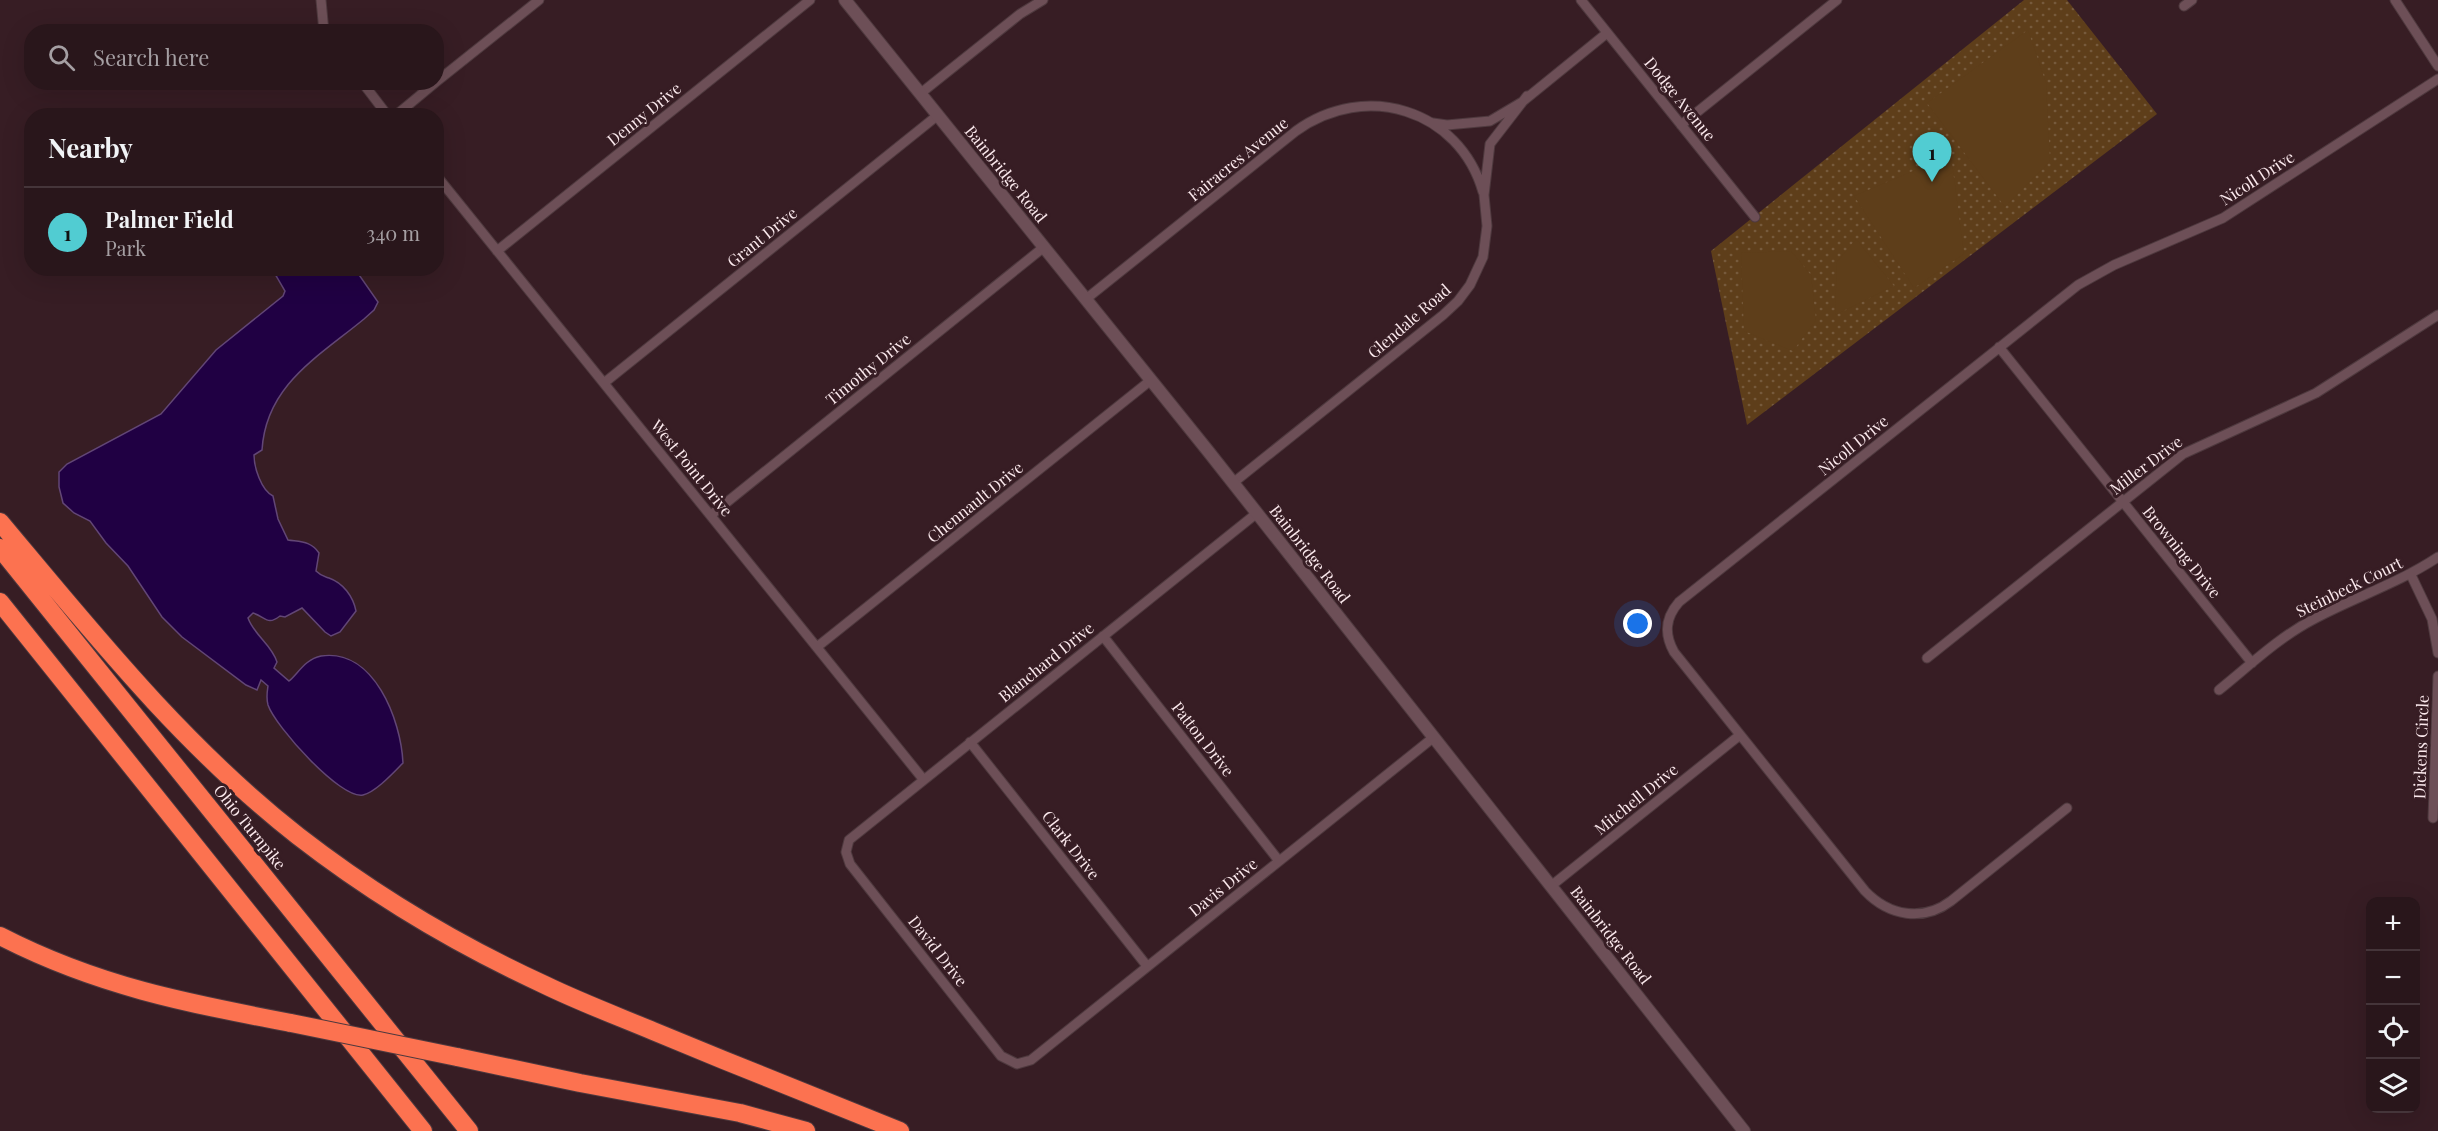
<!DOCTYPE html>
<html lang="en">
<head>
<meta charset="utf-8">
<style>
	:root { --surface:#29161b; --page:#352328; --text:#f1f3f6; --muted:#a59fa3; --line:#45353a; --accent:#51ccd2 }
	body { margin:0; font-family:"Playfair Display",serif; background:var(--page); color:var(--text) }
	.controls { position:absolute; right:18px; bottom:18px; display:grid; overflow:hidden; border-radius:12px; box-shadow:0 6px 24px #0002 }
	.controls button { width:54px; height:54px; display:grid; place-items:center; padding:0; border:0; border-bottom:2px solid var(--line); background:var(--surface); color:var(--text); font:30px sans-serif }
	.you { position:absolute; left:1638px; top:624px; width:21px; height:21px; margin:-15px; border:4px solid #fff; border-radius:50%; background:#1a73e8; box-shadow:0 0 0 9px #1a73e833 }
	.badge { display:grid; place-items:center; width:39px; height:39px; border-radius:50%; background:var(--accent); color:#111; font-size:20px; font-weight:700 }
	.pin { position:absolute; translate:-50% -50px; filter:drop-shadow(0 2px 3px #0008) }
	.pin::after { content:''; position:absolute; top:32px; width:21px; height:18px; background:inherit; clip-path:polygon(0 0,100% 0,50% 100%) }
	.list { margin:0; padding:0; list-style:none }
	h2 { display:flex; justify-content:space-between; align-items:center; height:78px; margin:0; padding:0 24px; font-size:26px }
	h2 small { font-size:20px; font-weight:400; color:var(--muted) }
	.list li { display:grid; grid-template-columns:39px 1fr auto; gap:18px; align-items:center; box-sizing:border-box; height:90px; padding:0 24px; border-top:2px solid var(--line) }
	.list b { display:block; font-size:22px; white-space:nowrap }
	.list p { margin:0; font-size:20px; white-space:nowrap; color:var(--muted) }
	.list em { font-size:20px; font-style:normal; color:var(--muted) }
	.icon { flex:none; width:33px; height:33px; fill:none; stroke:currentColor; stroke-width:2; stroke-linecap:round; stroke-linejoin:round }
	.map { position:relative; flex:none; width:2438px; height:1131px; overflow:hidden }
	.search { position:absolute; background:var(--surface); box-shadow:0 6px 24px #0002; left:24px; top:24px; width:420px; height:66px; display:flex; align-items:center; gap:15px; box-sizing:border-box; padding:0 21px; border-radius:24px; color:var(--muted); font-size:22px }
	.panel { position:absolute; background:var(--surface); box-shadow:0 6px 24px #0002; left:24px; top:108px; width:420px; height:168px; border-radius:24px }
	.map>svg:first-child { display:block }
</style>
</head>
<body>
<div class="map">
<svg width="2438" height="1131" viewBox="0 0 2438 1131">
	<defs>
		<pattern id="park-dots" width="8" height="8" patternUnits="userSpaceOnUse" patternTransform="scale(1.5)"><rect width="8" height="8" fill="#5e3e1a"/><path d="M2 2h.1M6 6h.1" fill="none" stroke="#765a3c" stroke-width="1.8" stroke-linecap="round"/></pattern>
	</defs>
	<rect width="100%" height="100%" fill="#371d24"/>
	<path fill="url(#park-dots)" d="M2024 0H2067L2157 114 1747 425 1711 251Z"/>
	<path fill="#5e3e1a" d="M2028 30 2046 83 2050 161 2005 207 1927 103Z
		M1951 155 1964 254 1914 288 1854 196Z
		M1856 239 1894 286 1835 315 1837 262Z
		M1791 251 1811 275 1816 320 1793 351 1744 331 1741 253Z"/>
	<path fill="#200043" stroke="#624676" stroke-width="1.5" d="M281 269H355L378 302 374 310 364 319C318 357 266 385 262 450L254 455C254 467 261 490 273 496L278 519 288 540C301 542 311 541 319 553L316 571C321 576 323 576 329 578 343 583 353 596 356 611L340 632 331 636 325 632 302 608 285 617 280 616C267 626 266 617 253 613L248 618C254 635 272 645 277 662L274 668 289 681C297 675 305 659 321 656 374 648 401 720 403 763 394 772 376 792 363 795 341 800 275 726 268 705 266 698 267 693 268 686L261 680 257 690 246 685 182 637 162 617 128 566 106 543 90 521 74 513 63 503 59 487V472L67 464 161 414 216 350 283 296 285 291 275 274Z"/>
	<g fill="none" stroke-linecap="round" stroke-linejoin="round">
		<g stroke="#4e393e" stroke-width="11">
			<path id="minor" d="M321 0 324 32
				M1581 0 1755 217
				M2395 0 2438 66
				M2184 6 2192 0
				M362 82 388 116
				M436 82 539 0
				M921 93 1020 14 1043 0
				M395 116 436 82
				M1433 123 1447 125 1490 121 1522 102 1607 33
				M1681 125 1837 0
				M436 175 923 779
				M497 251 810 0
				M1086 299 1296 131C1365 81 1459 109 1483 192
				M1999 347 2252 663
				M604 383 938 115
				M1233 483 1443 315 1458 301 1470 285 1483 257 1487 226 1484 195 1490 144 1527 96
				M1257 513 849 840 846 852 850 864 1001 1056 1017 1064 1031 1060 1434 737
				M711 515 1044 247
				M2411 575 2432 619 2438 653
				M1103 636 1279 861
				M817 647 1151 380
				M1927 658 2183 454 2316 393 2438 315
				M2219 690C2249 666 2279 637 2314 619 2355 597 2399 583 2438 557
				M970 742 1147 966
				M2067 808 1951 901C1923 922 1889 916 1865 891L1674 652C1664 634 1665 618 1679 602L2078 285 2114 265 2223 218 2438 79
				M2433 818 2438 676
				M1551 886 1740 735"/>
		</g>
		<g stroke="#4e393e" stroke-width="14">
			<path id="tertiary" d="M845 0 1208 451 1744 1131"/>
		</g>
		<g stroke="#4e393e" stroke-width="20">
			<path id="motorway" d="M0 522C93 633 183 746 298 836 374 895 458 945 545 985 580 1002 617 1016 653 1031 735 1065 817 1098 900 1131
				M0 548 469 1131
				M0 602 423 1131
				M0 936C97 986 186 1003 291 1023
				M457 1057 580 1083 740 1113 806 1131"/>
		</g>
		<use href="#minor" stroke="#6d4f57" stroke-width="9"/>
		<use href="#tertiary" stroke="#6d4f57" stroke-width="12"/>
		<use href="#motorway" stroke="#fc7250" stroke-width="18"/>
		<g stroke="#4e393e" stroke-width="20" stroke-linecap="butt">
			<path id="motorway-bridge" d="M291 1023 457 1057"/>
		</g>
		<use href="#motorway-bridge" stroke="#fc7250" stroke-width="18"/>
	</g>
	<g text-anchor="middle" stroke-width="6" stroke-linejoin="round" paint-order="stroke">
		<g font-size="16" fill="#fbe9ed" stroke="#371d24">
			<text transform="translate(1680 99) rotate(51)" y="6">Dodge Avenue</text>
			<text transform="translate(644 114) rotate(-39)" y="6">Denny Drive</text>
			<text transform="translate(1238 159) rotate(-39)" y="6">Fairacres Avenue</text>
			<text transform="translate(1006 174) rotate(51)" y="6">Bainbridge Road</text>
			<text transform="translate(2257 178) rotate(-33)" y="6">Nicoll Drive</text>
			<text transform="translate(762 237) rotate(-39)" y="6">Grant Drive</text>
			<text transform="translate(1409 321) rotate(-41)" y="6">Glendale Road</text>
			<text transform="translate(868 369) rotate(-39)" y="6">Timothy Drive</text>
			<text transform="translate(1853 445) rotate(-39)" y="6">Nicoll Drive</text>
			<text transform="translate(2146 465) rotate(-37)" y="6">Miller Drive</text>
			<text transform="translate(692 468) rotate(51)" y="6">West Point Drive</text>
			<text transform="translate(975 502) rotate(-39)" y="6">Chennault Drive</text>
			<text transform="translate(2182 552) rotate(51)" y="6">Browning Drive</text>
			<text transform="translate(1310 554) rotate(52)" y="6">Bainbridge Road</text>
			<text transform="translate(2349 587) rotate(-26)" y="6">Steinbeck Court</text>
			<text transform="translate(1046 662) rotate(-39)" y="6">Blanchard Drive</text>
			<text transform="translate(1203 739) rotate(52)" y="6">Patton Drive</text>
			<text transform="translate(2421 747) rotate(-88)" y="6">Dickens Circle</text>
			<text transform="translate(1636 799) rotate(-39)" y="6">Mitchell Drive</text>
			<text transform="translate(250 827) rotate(51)" y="6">Ohio Turnpike</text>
			<text transform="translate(1071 845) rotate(52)" y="6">Clark Drive</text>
			<text transform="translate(1223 887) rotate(-39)" y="6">Davis Drive</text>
			<text transform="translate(1611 935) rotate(52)" y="6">Bainbridge Road</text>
			<text transform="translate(938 951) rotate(52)" y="6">David Drive</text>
		</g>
	</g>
</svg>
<div class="controls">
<button>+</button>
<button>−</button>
<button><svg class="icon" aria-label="locate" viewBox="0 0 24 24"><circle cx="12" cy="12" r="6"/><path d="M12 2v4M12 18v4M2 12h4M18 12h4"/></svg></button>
<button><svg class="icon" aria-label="layers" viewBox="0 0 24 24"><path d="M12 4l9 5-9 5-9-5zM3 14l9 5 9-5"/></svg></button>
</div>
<div class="you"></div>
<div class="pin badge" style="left:1932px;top:182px">1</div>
<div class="search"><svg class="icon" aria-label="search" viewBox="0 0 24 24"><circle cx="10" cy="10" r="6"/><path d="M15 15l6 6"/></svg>Search here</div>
<section class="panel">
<h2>Nearby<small></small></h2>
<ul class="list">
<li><span class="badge">1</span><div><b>Palmer Field</b><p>Park</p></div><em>340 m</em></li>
</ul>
</section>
</div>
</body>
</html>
